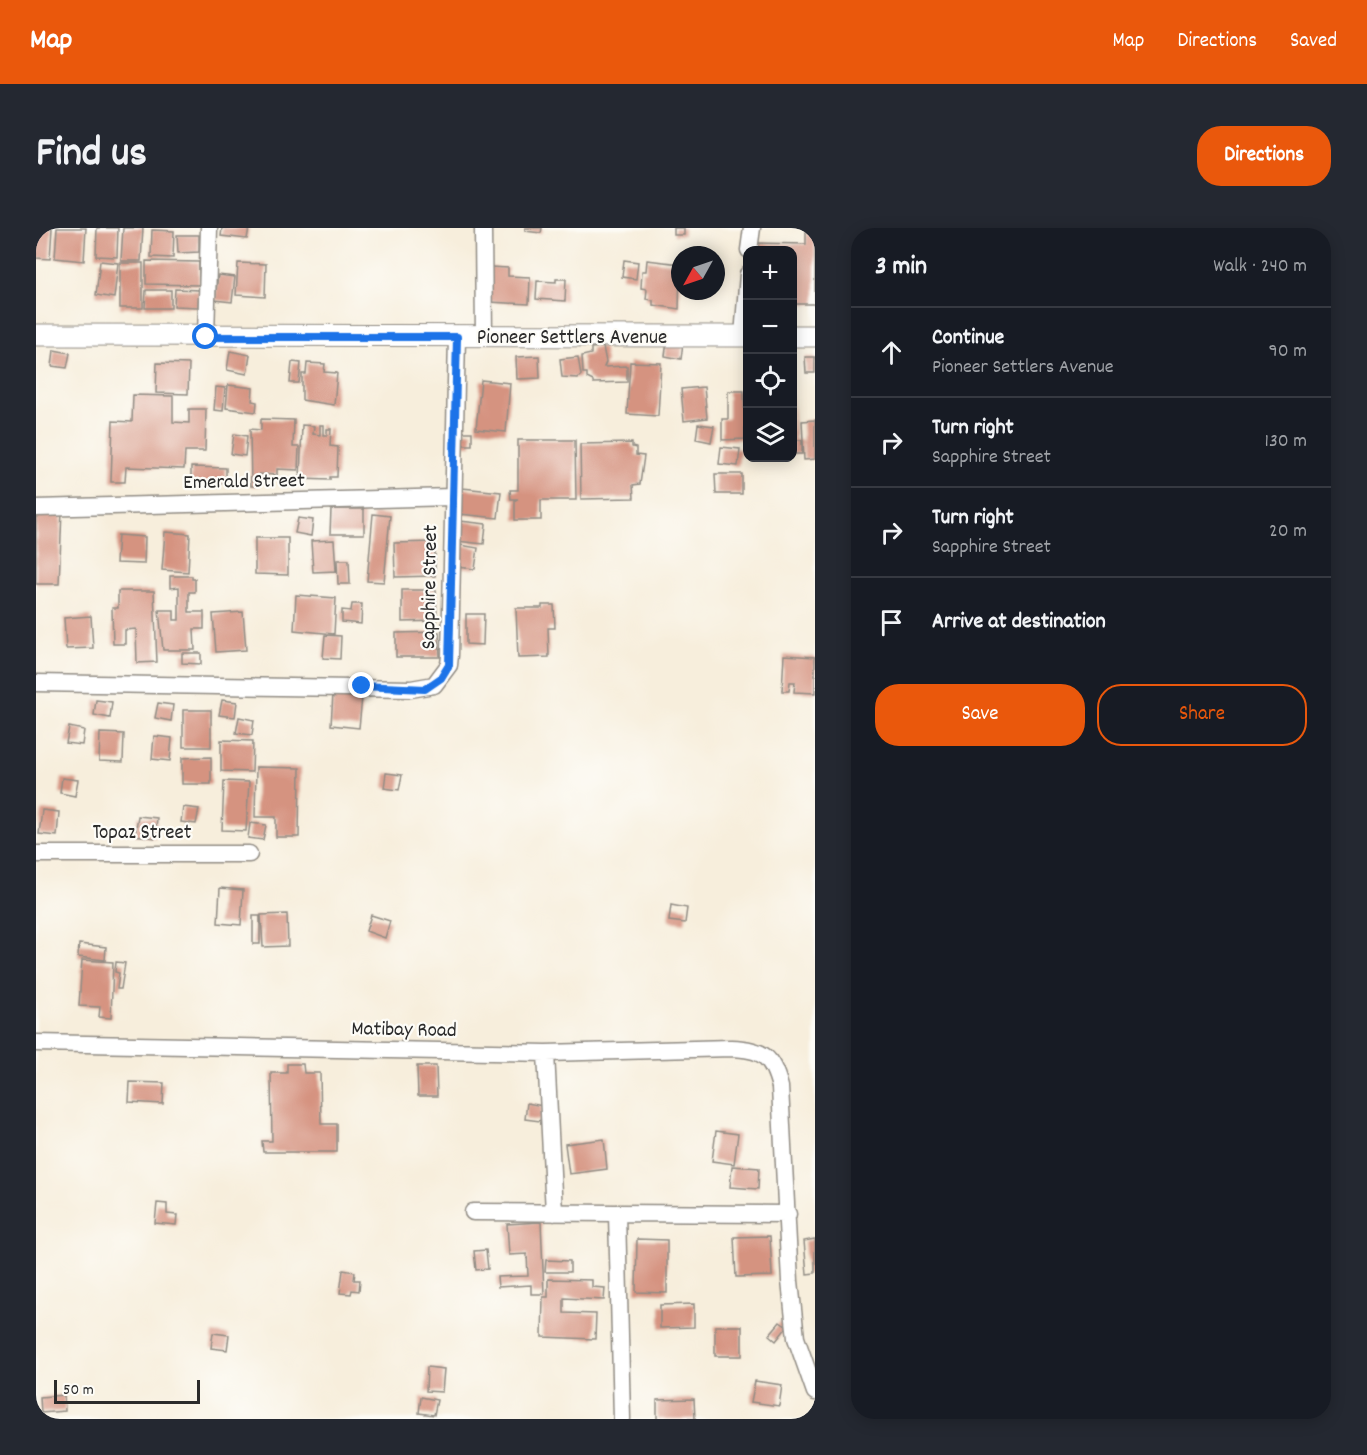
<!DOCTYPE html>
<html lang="en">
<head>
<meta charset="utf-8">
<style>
	:root { --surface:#171b24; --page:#242831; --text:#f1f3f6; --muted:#9ea1a6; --line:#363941; --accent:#ea580c }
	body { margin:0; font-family:Dekko,sans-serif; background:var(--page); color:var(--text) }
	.controls { position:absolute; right:18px; top:18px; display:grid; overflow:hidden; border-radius:12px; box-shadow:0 3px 15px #0003 }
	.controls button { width:54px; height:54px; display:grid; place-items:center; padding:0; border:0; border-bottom:2px solid var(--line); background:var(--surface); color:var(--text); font:30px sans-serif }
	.compass { position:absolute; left:635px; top:18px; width:54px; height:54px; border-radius:50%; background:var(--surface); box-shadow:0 3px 15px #0003; rotate:230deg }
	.scale { position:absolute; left:18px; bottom:15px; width:146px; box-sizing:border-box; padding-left:6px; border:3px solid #2b2b2b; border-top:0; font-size:16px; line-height:21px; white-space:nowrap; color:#2b2b2b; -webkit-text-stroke:4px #fdfcf7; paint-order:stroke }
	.stop { position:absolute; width:18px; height:18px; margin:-14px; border:4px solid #1a73e8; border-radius:50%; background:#fff }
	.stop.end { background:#1a73e8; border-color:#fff; box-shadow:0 2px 6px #0008 }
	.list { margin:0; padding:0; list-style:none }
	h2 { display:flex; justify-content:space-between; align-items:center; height:78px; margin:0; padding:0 24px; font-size:26px }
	h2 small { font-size:20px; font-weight:400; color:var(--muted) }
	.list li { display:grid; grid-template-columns:39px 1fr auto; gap:18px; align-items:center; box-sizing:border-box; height:90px; padding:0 24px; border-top:2px solid var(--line) }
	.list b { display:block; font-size:22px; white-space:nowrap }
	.list p { margin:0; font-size:20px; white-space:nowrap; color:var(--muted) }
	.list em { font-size:20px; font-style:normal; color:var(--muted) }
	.actions { display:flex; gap:12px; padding:18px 24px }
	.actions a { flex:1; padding:14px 0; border:2px solid var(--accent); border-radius:24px; text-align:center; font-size:21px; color:var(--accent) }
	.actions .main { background:var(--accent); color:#fff }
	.icon { flex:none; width:33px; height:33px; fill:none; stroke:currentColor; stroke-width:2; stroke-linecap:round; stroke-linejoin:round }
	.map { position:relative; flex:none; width:779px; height:1191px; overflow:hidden; border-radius:24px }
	header { display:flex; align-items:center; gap:36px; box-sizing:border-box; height:84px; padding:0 30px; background:var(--accent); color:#fff }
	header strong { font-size:28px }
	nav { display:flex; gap:33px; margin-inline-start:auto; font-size:21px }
	.intro { display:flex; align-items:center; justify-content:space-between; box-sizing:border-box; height:144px; padding:0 36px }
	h1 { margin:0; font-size:42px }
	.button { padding:15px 27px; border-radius:24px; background:var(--accent); color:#fff; font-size:21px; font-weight:700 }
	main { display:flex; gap:36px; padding:0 36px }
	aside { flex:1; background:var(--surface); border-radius:24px; box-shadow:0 3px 15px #0003 }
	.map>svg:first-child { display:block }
</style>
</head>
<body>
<header>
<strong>Map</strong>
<nav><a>Map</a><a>Directions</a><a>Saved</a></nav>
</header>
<div class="intro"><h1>Find us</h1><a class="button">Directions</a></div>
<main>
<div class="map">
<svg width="779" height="1191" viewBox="0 0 779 1191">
	<rect width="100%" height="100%" fill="#fdfcf7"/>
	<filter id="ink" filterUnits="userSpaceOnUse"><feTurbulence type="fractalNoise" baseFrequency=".0167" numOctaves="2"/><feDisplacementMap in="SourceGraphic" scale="12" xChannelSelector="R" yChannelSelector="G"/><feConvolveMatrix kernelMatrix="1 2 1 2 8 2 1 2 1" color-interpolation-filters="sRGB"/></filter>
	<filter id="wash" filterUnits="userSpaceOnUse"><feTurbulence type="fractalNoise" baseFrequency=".008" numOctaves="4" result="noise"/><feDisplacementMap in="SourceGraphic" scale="24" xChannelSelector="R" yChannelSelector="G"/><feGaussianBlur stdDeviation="1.35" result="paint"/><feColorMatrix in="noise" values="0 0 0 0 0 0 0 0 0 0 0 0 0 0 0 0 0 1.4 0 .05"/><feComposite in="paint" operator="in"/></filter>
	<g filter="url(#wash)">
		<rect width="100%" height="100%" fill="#f7eedc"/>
		<g id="blocks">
			<path fill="#d59380" d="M0 0H16L14 31 0 30Z
				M21 0H50L48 33 19 30Z
				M61 0H82L81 29 60 28Z
				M87 0H107L105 33H85Z
				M186 0H213L211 11 185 8Z
				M489 0H506L505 5 489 3Z
				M638 0H648V7H638Z
				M770 0H779V76H756V22H718V15L770 16Z
				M116 2 138 3 137 30 115 29Z
				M141 7H163V24L142 25Z
				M588 32 602 34 600 51 586 49Z
				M611 32 644 36 643 81 617 77V72L610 71 611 61 605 60 606 43H610Z
				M64 33 82 35 78 70 60 67Z
				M110 33 163 34V57L110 56Z
				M84 35H107V80H84Z
				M202 35 230 36 229 69 200 67Z
				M454 39 472 40V48L494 49 493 76 453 74Z
				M182 47 199 49 196 74 179 72Z
				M520 51H530L529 73 500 71 501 53 520 54Z
				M139 61 163 62 162 79 138 78Z
				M110 62H135V80H109Z
				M631 113 647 115 645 131 629 128Z
				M567 119 570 134 568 139 591 138V154L557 155V153L551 150V145H547L546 128 555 126V120Z
				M18 122 34 125 31 140 16 138Z
				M194 123 214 127 211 146 191 142Z
				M503 128 504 150 481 151 480 129Z
				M542 129 545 147 542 150 526 149 524 131Z
				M769 129H779V145H770Z
				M256 134 265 135 263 155H254Z
				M594 134 625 135 622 188 591 186Z
				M121 135 153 136 152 166 120 165Z
				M271 135 289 136 288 144 301 145 298 177 266 172V146H270Z
				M445 152 474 155 470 204 440 201Z
				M192 157 217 160 216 173 221 174 220 184 190 180Z
				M180 159 189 160 187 183 178 182Z
				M668 159 671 190 648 193 645 161Z
				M692 163H708L709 211 686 212V191H692Z
				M756 165 759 212H766V226H756Z
				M97 167 137 168V194L153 195V181H170L169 223H149L148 241 90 239 89 254H75L77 193 96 194Z
				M225 191 258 192 257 219H263L262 242 241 241V247L223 246 222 258H215L214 201 225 202Z
				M779 192V231L768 232 766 193Z
				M662 196 678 198 675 214 660 211Z
				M266 197 278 198 277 206 284 207V197H287V207H291V201H295L294 218 302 219 301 249H294V252L264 251Z
				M423 204H436V217H424Z
				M198 206 211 208 209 228 195 226Z
				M482 212H539L540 272H505V292H479V272L482 271H475L474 262H482Z
				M596 215V219L600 220V227L608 228 604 256 597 257 598 270 545 271 544 216Z
				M685 219 704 221 702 238 683 236Z
				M155 239 190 240V255H155Z
				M679 246H706V266H680Z
				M426 260 465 264 462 290 424 286Z
				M0 281 26 283 23 356H0Z
				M295 281H328V306H294Z
				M337 286 354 288 348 354 331 353Z
				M262 290 277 292 275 308 259 305Z
				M424 293 450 296 448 316 421 313Z
				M129 304 154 306 152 344 126 342Z
				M82 307 109 309 108 336 80 335Z
				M219 310H252V347L219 346Z
				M298 312 300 343 277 344 275 313Z
				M399 314V348L359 349 358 315Z
				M424 317 442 320 439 341 421 339Z
				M301 332H313L314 356H302Z
				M134 348H156V351H159V364H153V384H168V401H158L159 422H127L123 382H138V392H143V359L134 360Z
				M366 362H400L401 393 366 394Z
				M82 363H118L121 434 101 435 100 401 89 402V416H77L76 380H82Z
				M260 367 300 370 298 406 258 402Z
				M316 376H326L325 396 306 394V382L315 383Z
				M506 377H518L519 400H512L513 429 482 430 480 380H506Z
				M207 384 210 422 180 424 177 386Z
				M430 386H448L447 417 430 416Z
				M55 388 57 420 30 421 28 390Z
				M403 404 404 429H360V405Z
				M289 407 305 408 304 431 287 430Z
				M146 425H165V436L146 435Z
				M748 427 779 429V465L758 464 759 454H754L753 463H746Z
				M297 466 326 469 323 500 295 497Z
				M60 472 76 474 74 490 58 487Z
				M186 472 201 474 199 489 183 487Z
				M122 475 137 477 135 493 119 490Z
				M147 482H175V519H147Z
				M203 489 218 492 216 507 200 505Z
				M33 499 48 502 46 517 30 515Z
				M64 505 88 506 87 534 63 533Z
				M118 508 136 510 134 533 116 531Z
				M185 512 217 513 216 544 185 543Z
				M175 529V556H146V530Z
				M220 539 264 540 263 609H240V589H219Z
				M350 545 366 547 363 562 348 560Z
				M26 550 42 552 39 568 24 565Z
				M188 553 213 554 210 603 186 602Z
				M147 579 163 581 160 596 145 594Z
				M6 582 23 584 21 608 3 606Z
				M102 588 121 590 119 610 99 607Z
				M214 595 230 597 227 612 212 610Z
				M184 660 207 662 205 697 182 695Z
				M635 677 651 680 649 695 633 693Z
				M251 686 252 718 227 719 225 687Z
				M335 687 354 693 349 710 330 703Z
				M217 688H224V716H217Z
				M43 716 70 719 69 732 42 729Z
				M46 732 77 734 75 790 63 789 64 779 43 778Z
				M80 734 89 735 85 761H81L83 745 79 744Z
				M251 836H267L268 845H284L285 896H301V924H227L226 913H236L235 845H251Z
				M381 838H400L401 868H382Z
				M94 854 128 855 127 876 93 874Z
				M491 875 507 878 504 893 489 891Z
				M680 903 702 906 698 936 676 933Z
				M568 911 571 941 533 946 529 916Z
				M696 938 723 940 722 961 694 959Z
				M121 975 131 976V986L141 987 140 997 119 995Z
				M505 994 508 1066H495V1057L462 1059 461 1049 492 1048 491 1026 473 1027 471 996Z
				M734 1008 736 1048 700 1049 698 1009Z
				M601 1011 631 1012V1065L600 1064Z
				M779 1011V1045L771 1046 768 1013Z
				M450 1022 452 1041 440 1042 438 1023Z
				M510 1032 534 1033V1044H509Z
				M307 1042 319 1044 318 1052H324L323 1063 316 1062 315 1066 304 1065Z
				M512 1051 556 1052V1059L569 1060 568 1072 528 1070V1085L560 1086 559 1111 506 1109 507 1069H512Z
				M658 1076V1099L624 1100V1077Z
				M744 1094 751 1099 740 1113 733 1107Z
				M679 1098H706V1128H679Z
				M177 1105 193 1107 191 1122 175 1120Z
				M391 1139 408 1141 406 1164 390 1163Z
				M719 1153 746 1157 743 1178 715 1174Z
				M28 1167 29 1183 5 1185 4 1169Z
				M385 1169 401 1172 398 1187 383 1185Z
				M658 1171 659 1191H621V1172Z"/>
		</g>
	</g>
	<g filter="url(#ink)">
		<use href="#blocks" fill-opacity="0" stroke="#918c84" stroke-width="1.5"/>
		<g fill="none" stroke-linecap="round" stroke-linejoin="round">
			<g stroke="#918c84" stroke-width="19">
				<path id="minor" d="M447 0 448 109
					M713 22 716 0
					M707 108 712 46
					M170 109 173 0
					M0 280 416 269
					M0 455 375 461 398 457 413 437 414 427 421 109
					M0 626H213
					M0 815 510 825 695 820C727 821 736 828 744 859L754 1053 760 1110 779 1164
					M510 825 518 985
					M437 984 752 986
					M581 985 586 1191"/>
			</g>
			<g stroke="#918c84" stroke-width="23">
				<path id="tertiary" d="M0 107 712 108
					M756 108H779"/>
			</g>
			<use href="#minor" stroke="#fff" stroke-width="16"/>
			<use href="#tertiary" stroke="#fff" stroke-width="21"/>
		</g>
	</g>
	<g fill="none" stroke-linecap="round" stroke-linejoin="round" filter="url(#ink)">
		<path stroke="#1a73e8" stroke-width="8" d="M170 109H421L413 437 405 450 389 461 326 458"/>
	</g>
	<g text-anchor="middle" stroke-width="4.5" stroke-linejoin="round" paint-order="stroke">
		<g font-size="21" fill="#2b2b2b" stroke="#fdfcf7">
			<text x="536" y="115">Pioneer Settlers Avenue</text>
			<text transform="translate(208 252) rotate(-1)" y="7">Emerald Street</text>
			<text transform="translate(392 359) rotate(-89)" y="7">Sapphire Street</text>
			<text x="106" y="610">Topaz Street</text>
			<text transform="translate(368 800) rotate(1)" y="7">Matibay Road</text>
		</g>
	</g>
</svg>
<div class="controls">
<button>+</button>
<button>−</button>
<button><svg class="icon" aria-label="locate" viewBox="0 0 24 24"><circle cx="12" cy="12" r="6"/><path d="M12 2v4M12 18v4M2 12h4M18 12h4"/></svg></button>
<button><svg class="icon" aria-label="layers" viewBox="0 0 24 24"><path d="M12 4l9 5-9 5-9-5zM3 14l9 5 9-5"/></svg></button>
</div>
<svg class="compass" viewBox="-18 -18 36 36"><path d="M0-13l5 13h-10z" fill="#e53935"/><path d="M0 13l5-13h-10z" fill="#9ea1a6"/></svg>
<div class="scale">50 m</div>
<div class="stop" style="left:170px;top:109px"></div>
<div class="stop end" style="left:326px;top:458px"></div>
</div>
<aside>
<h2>3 min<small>Walk · 240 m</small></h2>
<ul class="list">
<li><svg class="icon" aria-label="ahead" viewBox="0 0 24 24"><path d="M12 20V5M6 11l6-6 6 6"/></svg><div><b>Continue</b><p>Pioneer Settlers Avenue</p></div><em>90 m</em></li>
<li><svg class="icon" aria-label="right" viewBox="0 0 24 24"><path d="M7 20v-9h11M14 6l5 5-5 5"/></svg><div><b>Turn right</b><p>Sapphire Street</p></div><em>130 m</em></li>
<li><svg class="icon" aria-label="right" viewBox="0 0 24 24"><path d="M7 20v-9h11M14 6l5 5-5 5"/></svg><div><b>Turn right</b><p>Sapphire Street</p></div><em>20 m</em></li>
<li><svg class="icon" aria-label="arrive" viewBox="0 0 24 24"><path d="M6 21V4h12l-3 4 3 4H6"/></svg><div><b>Arrive at destination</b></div></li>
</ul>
<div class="actions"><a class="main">Save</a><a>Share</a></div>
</aside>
</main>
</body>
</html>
